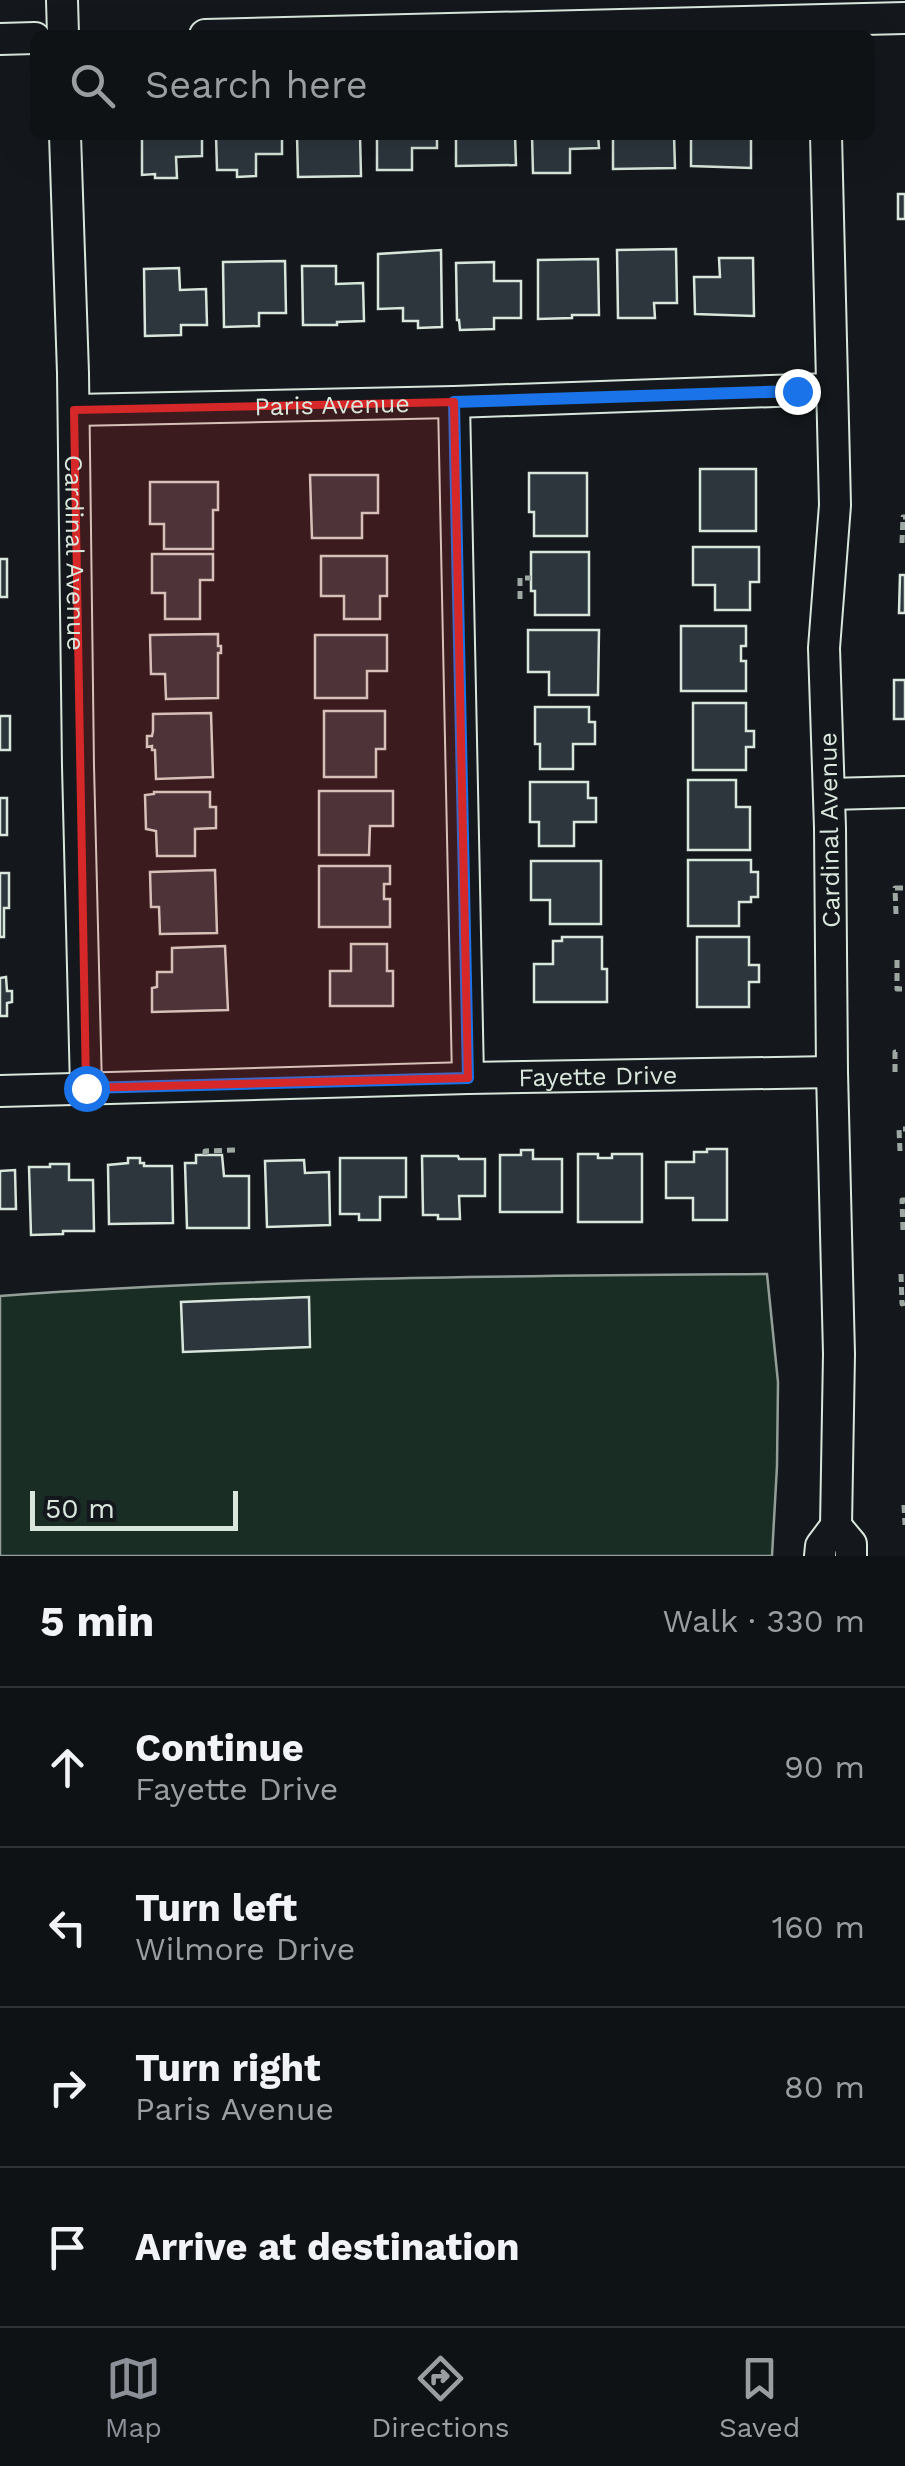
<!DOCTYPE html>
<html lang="en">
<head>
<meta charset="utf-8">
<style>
	:root { --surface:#0f1215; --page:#1d2022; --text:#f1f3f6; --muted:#9b9ea0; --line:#2f3234; --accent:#8c9099 }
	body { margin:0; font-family:"Work Sans",sans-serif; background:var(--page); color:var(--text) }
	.scale { position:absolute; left:30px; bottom:25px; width:208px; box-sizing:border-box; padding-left:10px; border:5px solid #d8e6dc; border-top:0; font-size:28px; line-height:35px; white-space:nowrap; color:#d8e6dc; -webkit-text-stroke:8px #14181c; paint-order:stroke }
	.stop { position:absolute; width:30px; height:30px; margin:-22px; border:8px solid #1a73e8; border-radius:50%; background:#fff }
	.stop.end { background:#1a73e8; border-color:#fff; box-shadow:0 2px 10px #0008 }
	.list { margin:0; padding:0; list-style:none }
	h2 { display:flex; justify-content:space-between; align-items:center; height:130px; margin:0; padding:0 40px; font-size:42px }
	h2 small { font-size:32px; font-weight:400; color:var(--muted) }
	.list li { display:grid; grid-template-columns:65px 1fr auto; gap:30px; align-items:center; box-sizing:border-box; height:160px; padding:0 40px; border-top:2px solid var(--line) }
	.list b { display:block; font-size:38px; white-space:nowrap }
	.list p { margin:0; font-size:32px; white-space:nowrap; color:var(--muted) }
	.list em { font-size:32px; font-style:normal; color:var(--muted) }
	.icon { flex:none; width:55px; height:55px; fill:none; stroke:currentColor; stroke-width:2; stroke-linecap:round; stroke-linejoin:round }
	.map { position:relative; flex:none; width:905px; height:1556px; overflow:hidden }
	.search { position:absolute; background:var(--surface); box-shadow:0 10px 40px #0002; left:30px; right:30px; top:30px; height:110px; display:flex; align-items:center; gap:25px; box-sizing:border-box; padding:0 35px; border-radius:15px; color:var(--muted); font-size:38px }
	.sheet { height:770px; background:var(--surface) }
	nav { display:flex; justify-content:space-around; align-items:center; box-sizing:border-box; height:140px; border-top:2px solid var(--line); background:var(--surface); font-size:28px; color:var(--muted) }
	nav a { display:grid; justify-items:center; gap:5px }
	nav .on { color:var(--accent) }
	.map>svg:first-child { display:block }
</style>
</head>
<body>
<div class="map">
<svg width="905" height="1556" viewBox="0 0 905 1556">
	<rect width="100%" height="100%" fill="#14181c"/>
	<path fill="#1a2d24" stroke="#939e99" stroke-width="2.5" d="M767 1274 778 1382 777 1466 772 1556H0V1296C255 1277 511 1276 767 1274Z"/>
	<path fill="#2c363c" stroke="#d8e6dc" stroke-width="2.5" d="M142 135H202V156L176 157 177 178H155V174L142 175Z
		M216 135H282V154H256V176L237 177V170H217Z
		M297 135H360L361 176 298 177Z
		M377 135H437V148H412V170H377Z
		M456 135H515L516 165 456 166Z
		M532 135H598L599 148 570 149V173H533Z
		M613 135H674L675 168 613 169Z
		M691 135H751V168L691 166Z
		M898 194H905V219H898Z
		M676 249 677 303H654L655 318H618L617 250Z
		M441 250 442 327 418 328V321H403V308L378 309V254Z
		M719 258H753L754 316 695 314 694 277H720Z
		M598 259 599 315H572V318L538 319V260Z
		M285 261 286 313H259V326L224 327 223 262Z
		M494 262V281H521V318H494V329L460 330 459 320H457L456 263Z
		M302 266H336V284L363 283 364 321 337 322V325H303Z
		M179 268 180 290 206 289 207 325H181V335L145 336 144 269Z
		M700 469H756V531H700Z
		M529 473H587V536H534V512H529Z
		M310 475H378V513H362V538H312Z
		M150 482H218V510H213V549H164V524H150Z
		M693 547H759V582H750V610H715V585H693Z
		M531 552H589V615H535V591H531Z
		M152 554H213V580H200V619H165V593H152Z
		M321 556H387V596H380V619H344V596H321Z
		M0 559H7V597H0Z
		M900 575H905V613H899Z
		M681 626H746V646H741V661H746V691H681Z
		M528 630H599L598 695H549V672H528Z
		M218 634V646H221V653H218V698L166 699 165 674H151L150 635Z
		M315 635H387V671H367V698H315Z
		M894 680H905V719H894Z
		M693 703H746V731H754V747H746V770H693Z
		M535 707H589V722H595V744H573V769H540V744H535Z
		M324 711H385V749H376V777H324Z
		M211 713 213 777 156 779 155 750H152V746L147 747V736H152L153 731V714Z
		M0 716H10V750H0Z
		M688 780H736V807H750V850H688Z
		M530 782H588V798H596V822H574V846H539V822H530Z
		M319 791H393V826H370L369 855H319Z
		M154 792H210V807H216V828L195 829V856H157L156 831 146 829 145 795 154 794Z
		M0 798H7V835H0Z
		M688 860H751V872H758V897H751V902H739V926H688Z
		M531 861H601V924H550V900H531Z
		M319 866H390V884H384V899H390V927H319Z
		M215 870 217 933 160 934 159 907H151L150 872Z
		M0 873H9V908H4V937H0Z
		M562 937H602V969H607V1002H534V964H553V941H562Z
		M697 937H749V965H759V982H749V1007H697Z
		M351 944H387V971H393V1006H330V971H351Z
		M225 946 228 1010 152 1012V988L157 987V972H172V948Z
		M6 977 7 991H12V1002L7 1003V1016H0V978Z
		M707 1149H727V1220H693V1198H666V1162H694V1152H707Z
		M521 1150H533V1159H562V1212H500V1155H521Z
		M578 1154H598V1158H612V1154H642V1222H578Z
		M196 1155H222L224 1176H249V1228H187L185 1163H196Z
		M422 1156H458L459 1159H485V1196H459L460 1219H438V1215H423Z
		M128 1158H140V1163H144V1166H172L173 1223 109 1224 108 1165 128 1163Z
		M340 1158H406V1197H380V1220H359V1214H340Z
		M304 1160 305 1173 329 1172 330 1225 267 1227 265 1161Z
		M50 1164H69V1180H93L94 1231H63V1234L31 1235 29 1167H50Z
		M15 1170 16 1209H0V1171Z
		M309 1297 310 1347 183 1352 181 1302Z"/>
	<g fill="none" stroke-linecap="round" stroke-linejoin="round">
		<g stroke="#d8e6dc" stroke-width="34">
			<g id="minor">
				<path d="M62 0 63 35"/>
				<path d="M205 35 905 18"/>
				<path d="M0 39 35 38"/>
				<path id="s1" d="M65 135 73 373 78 766 86 1088"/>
				<path d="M454 402 468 1078"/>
				<path id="s2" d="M74 410 454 402 831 389"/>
				<path d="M829 794 905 792"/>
				<path id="s3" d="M0 1091 468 1078 832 1072"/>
				<path d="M836 1526 851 1544V1556"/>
				<path d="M820 1556 821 1546 836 1526 839 1354 832 1072 830 828 824 648 835 505 826 135"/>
			</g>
		</g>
		<path stroke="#9da8a2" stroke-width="5" stroke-dasharray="8 5" stroke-linecap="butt" d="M902 543 903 517H905
			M520 599V578H531
			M896 914 895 888H905
			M897 960V989H905
			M895 1072V1052H901
			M900 1151 899 1129H905
			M205 1155V1151L235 1150
			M903 1230 902 1200H905
			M901 1274 902 1304 905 1303
			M904 1505 905 1525"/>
		<use href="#minor" stroke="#14181c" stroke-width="30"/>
	</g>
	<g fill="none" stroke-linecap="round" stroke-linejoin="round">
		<path stroke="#1a73e8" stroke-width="12" d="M86 1088 468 1078 454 402 797 391"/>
	</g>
	<path fill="#d62828" fill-opacity="0.2" stroke="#d62828" stroke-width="8" stroke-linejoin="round" d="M454 402 468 1078 86 1088 74 410Z"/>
	<g text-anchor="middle" stroke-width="8" stroke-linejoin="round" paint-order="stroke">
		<g font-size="25" fill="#d8e6dc" stroke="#14181c">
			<text dy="9" stroke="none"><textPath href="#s2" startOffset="258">Paris Avenue</textPath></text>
			<text dy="9" stroke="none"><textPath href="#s1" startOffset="418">Cardinal Avenue</textPath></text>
			<text transform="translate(829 830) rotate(-91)" y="9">Cardinal Avenue</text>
			<text dy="9" stroke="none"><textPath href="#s3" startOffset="598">Fayette Drive</textPath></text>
		</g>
	</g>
</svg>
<div class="scale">50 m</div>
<div class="stop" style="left:86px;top:1088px"></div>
<div class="stop end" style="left:797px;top:391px"></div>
<div class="search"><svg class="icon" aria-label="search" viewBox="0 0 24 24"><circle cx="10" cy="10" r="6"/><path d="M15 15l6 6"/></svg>Search here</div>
</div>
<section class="sheet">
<h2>5 min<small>Walk · 330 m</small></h2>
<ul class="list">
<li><svg class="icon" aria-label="ahead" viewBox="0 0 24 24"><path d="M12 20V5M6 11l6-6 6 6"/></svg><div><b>Continue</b><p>Fayette Drive</p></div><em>90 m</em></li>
<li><svg class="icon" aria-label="left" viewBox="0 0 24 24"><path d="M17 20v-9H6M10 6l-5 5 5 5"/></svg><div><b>Turn left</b><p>Wilmore Drive</p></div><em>160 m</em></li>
<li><svg class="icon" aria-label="right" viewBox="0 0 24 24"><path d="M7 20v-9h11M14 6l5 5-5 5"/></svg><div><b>Turn right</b><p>Paris Avenue</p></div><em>80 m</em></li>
<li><svg class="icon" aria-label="arrive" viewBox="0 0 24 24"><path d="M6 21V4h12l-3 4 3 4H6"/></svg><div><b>Arrive at destination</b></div></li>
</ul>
</section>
<nav>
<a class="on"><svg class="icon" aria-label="map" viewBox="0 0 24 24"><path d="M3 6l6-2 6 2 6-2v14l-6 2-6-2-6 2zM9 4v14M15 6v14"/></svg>Map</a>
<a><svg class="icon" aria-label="directions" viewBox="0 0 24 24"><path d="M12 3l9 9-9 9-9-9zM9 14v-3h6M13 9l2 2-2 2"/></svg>Directions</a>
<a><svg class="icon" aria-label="saved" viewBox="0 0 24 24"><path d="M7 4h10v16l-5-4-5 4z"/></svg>Saved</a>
</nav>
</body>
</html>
